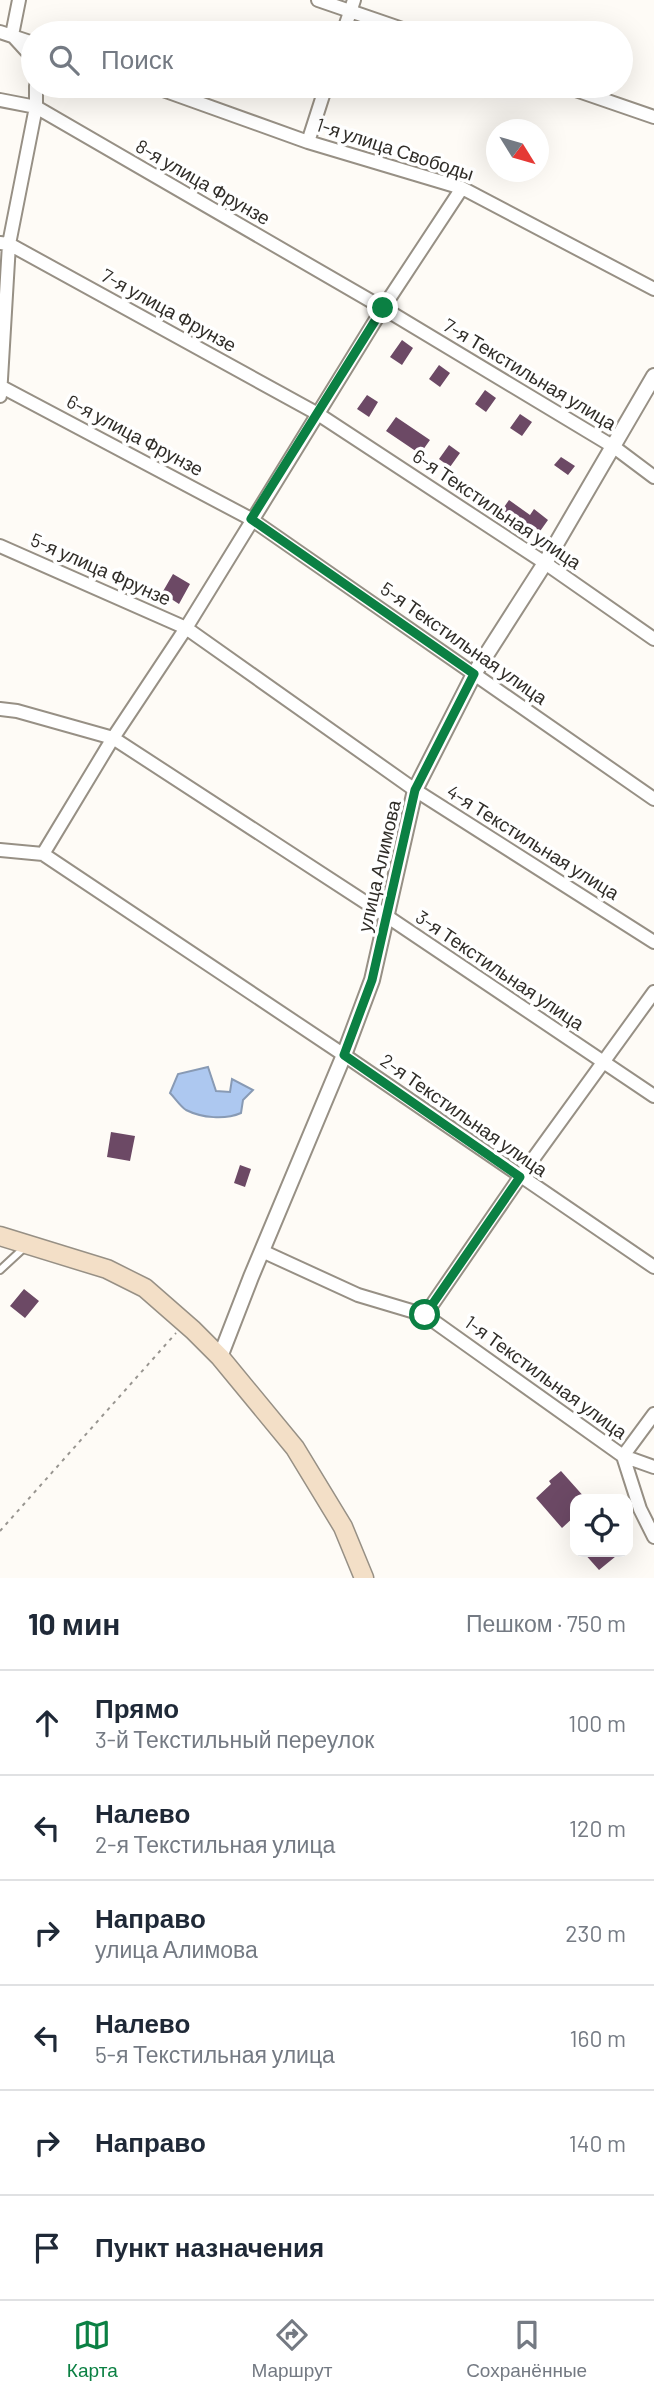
<!DOCTYPE html>
<html lang="ru">
<head>
<meta charset="utf-8">
<style>
	:root { --surface:#fff; --page:#f6f6f7; --text:#1f2937; --muted:#747a83; --line:#e0e1e3; --accent:#0b8043 }
	body { margin:0; font-family:Barlow,sans-serif; background:var(--page); color:var(--text) }
	.controls { position:absolute; right:21px; bottom:21px; display:grid; overflow:hidden; border-radius:14px; box-shadow:0 7px 28px #0002 }
	.controls button { width:63px; height:63px; display:grid; place-items:center; padding:0; border:0; border-bottom:2px solid var(--line); background:var(--surface); color:var(--text); font:35px sans-serif }
	.compass { position:absolute; left:486px; top:119px; width:63px; height:63px; border-radius:50%; background:var(--surface); box-shadow:0 7px 28px #0002; rotate:127deg }
	.stop { position:absolute; width:21px; height:21px; margin:-16px; border:5px solid #0b8043; border-radius:50%; background:#fff }
	.stop.end { background:#0b8043; border-color:#fff; box-shadow:0 2px 7px #0008 }
	.list { margin:0; padding:0; list-style:none }
	h2 { display:flex; justify-content:space-between; align-items:center; height:91px; margin:0; padding:0 28px; font-size:30px }
	h2 small { font-size:23px; font-weight:400; color:var(--muted) }
	.list li { display:grid; grid-template-columns:46px 1fr auto; gap:21px; align-items:center; box-sizing:border-box; height:105px; padding:0 28px; border-top:2px solid var(--line) }
	.list b { display:block; font-size:26px; white-space:nowrap }
	.list p { margin:0; font-size:23px; white-space:nowrap; color:var(--muted) }
	.list em { font-size:23px; font-style:normal; color:var(--muted) }
	.icon { flex:none; width:38px; height:38px; fill:none; stroke:currentColor; stroke-width:2; stroke-linecap:round; stroke-linejoin:round }
	.map { position:relative; flex:none; width:654px; height:1578px; overflow:hidden }
	.search { position:absolute; background:var(--surface); box-shadow:0 7px 28px #0002; left:21px; right:21px; top:21px; height:77px; display:flex; align-items:center; gap:18px; box-sizing:border-box; padding:0 24px; border-radius:38px; color:var(--muted); font-size:26px }
	.sheet { height:721px; background:var(--surface) }
	nav { display:flex; justify-content:space-around; align-items:center; box-sizing:border-box; height:98px; border-top:2px solid var(--line); background:var(--surface); font-size:19px; color:var(--muted) }
	nav a { display:grid; justify-items:center; gap:4px }
	nav .on { color:var(--accent) }
	.map>svg:first-child { display:block }
</style>
</head>
<body>
<div class="map">
<svg width="654" height="1578" viewBox="0 0 654 1578">
	<rect width="100%" height="100%" fill="#fefbf6"/>
	<path fill="#adc8f0" stroke="#889ab4" stroke-width="2" d="M208 1067 216 1091 230 1092 232 1079 253 1090 243 1100 241 1113C225 1120 202 1118 186 1110 180 1106 175 1098 170 1093L178 1074Z"/>
	<path fill="#6c4965" d="M402 340 413 348 402 365 390 357Z
		M439 365 450 373 440 387 429 379Z
		M485 390 496 398 486 412 475 404Z
		M367 395 378 402 369 417 357 409Z
		M520 414 532 422 522 436 510 428Z
		M396 417 430 440 420 454 386 431Z
		M449 445 460 453 450 467 439 459Z
		M561 457 575 466 568 475 554 465Z
		M509 500 530 515 534 509 548 520 538 534 502 510Z
		M173 574 190 584 179 604 162 593Z
		M111 1132 135 1136 130 1161 107 1157Z
		M240 1165 251 1169 245 1187 234 1183Z
		M24 1289 39 1301 25 1318 10 1306Z
		M561 1471 586 1499H575V1516L562 1528 536 1498 551 1484 549 1481Z
		M583 1552H621L599 1570Z"/>
	<g fill="none" stroke-linecap="round" stroke-linejoin="round">
		<g stroke="#979085" stroke-width="10">
			<path id="service" d="M0 1270 26 1246"/>
		</g>
		<g stroke="#979085" stroke-width="16">
			<path id="minor" d="M19 0 12 35 33 58
				M318 0 414 33
				M0 32 33 43
				M343 33 354 0
				M152 86 308 142 462 188 654 289
				M564 86 654 117
				M0 100 36 107 383 308 614 447 654 477
				M308 142 326 86
				M0 243 9 244 318 414 545 563 654 639
				M0 386 251 519 654 799
				M0 396 9 244 36 107V86
				M0 546 186 628 415 790 654 942
				M0 709 17 711 113 738 388 917 654 1096
				M0 850 43 854 344 1055 654 1267
				M43 854 113 738 186 628 383 308 462 188
				M262 1251 358 1295 425 1315 623 1456 654 1467
				M425 1315 520 1177 654 992
				M654 1414 623 1456 640 1509 654 1537"/>
		</g>
		<g stroke="#979085" stroke-width="18">
			<path id="tertiary" d="M220 1357 251 1277 344 1055 372 980 415 790 474 674 545 563 654 376"/>
		</g>
		<g stroke="#979085" stroke-width="21">
			<path id="secondary" d="M0 1236 107 1269 145 1288 193 1330 220 1357 295 1448 343 1527 364 1578"/>
		</g>
		<path stroke="#989590" stroke-width="2" stroke-dasharray="3.5 5" stroke-linecap="butt" d="M0 1531 176 1333"/>
		<use href="#service" stroke="#fff" stroke-width="6"/>
		<use href="#minor" stroke="#fff" stroke-width="12"/>
		<use href="#tertiary" stroke="#fff" stroke-width="14"/>
		<use href="#secondary" stroke="#f3dfc7" stroke-width="18"/>
	</g>
	<g fill="none" stroke-linecap="round" stroke-linejoin="round">
		<path stroke="#0b8043" stroke-width="9" d="M383 308 251 519 474 674 415 790 372 980 344 1055 520 1177 425 1315"/>
	</g>
	<g text-anchor="middle" stroke-width="7" stroke-linejoin="round" paint-order="stroke">
		<g font-size="19" fill="#302d28" stroke="#fff">
			<text transform="translate(395 149) rotate(18)" y="7">1-я улица Свободы</text>
			<text transform="translate(203 182) rotate(30)" y="7">8-я улица Фрунзе</text>
			<text transform="translate(169 310) rotate(29)" y="7">7-я улица Фрунзе</text>
			<text transform="translate(530 374) rotate(31)" y="7">7-я Текстильная улица</text>
			<text transform="translate(135 435) rotate(28)" y="7">6-я улица Фрунзе</text>
			<text transform="translate(497 509) rotate(34)" y="7">6-я Текстильная улица</text>
			<text transform="translate(101 569) rotate(24)" y="7">5-я улица Фрунзе</text>
			<text transform="translate(464 643) rotate(35)" y="7">5-я Текстильная улица</text>
			<text transform="translate(533 842) rotate(32)" y="7">4-я Текстильная улица</text>
			<text transform="translate(379 866) rotate(-77)" y="7">улица Алимова</text>
			<text transform="translate(500 970) rotate(34)" y="7">3-я Текстильная улица</text>
			<text transform="translate(464 1115) rotate(35)" y="7">2-я Текстильная улица</text>
			<text transform="translate(546 1377) rotate(36)" y="7">1-я Текстильная улица</text>
		</g>
	</g>
</svg>
<div class="controls">
<button><svg class="icon" aria-label="locate" viewBox="0 0 24 24"><circle cx="12" cy="12" r="6"/><path d="M12 2v4M12 18v4M2 12h4M18 12h4"/></svg></button>
</div>
<svg class="compass" viewBox="-18 -18 36 36"><path d="M0-13l5 13h-10z" fill="#e53935"/><path d="M0 13l5-13h-10z" fill="#747a83"/></svg>
<div class="stop" style="left:425px;top:1315px"></div>
<div class="stop end" style="left:383px;top:308px"></div>
<div class="search"><svg class="icon" aria-label="search" viewBox="0 0 24 24"><circle cx="10" cy="10" r="6"/><path d="M15 15l6 6"/></svg>Поиск</div>
</div>
<section class="sheet">
<h2>10 мин<small>Пешком · 750 m</small></h2>
<ul class="list">
<li><svg class="icon" aria-label="ahead" viewBox="0 0 24 24"><path d="M12 20V5M6 11l6-6 6 6"/></svg><div><b>Прямо</b><p>3-й Текстильный переулок</p></div><em>100 m</em></li>
<li><svg class="icon" aria-label="left" viewBox="0 0 24 24"><path d="M17 20v-9H6M10 6l-5 5 5 5"/></svg><div><b>Налево</b><p>2-я Текстильная улица</p></div><em>120 m</em></li>
<li><svg class="icon" aria-label="right" viewBox="0 0 24 24"><path d="M7 20v-9h11M14 6l5 5-5 5"/></svg><div><b>Направо</b><p>улица Алимова</p></div><em>230 m</em></li>
<li><svg class="icon" aria-label="left" viewBox="0 0 24 24"><path d="M17 20v-9H6M10 6l-5 5 5 5"/></svg><div><b>Налево</b><p>5-я Текстильная улица</p></div><em>160 m</em></li>
<li><svg class="icon" aria-label="right" viewBox="0 0 24 24"><path d="M7 20v-9h11M14 6l5 5-5 5"/></svg><div><b>Направо</b></div><em>140 m</em></li>
<li><svg class="icon" aria-label="arrive" viewBox="0 0 24 24"><path d="M6 21V4h12l-3 4 3 4H6"/></svg><div><b>Пункт назначения</b></div></li>
</ul>
</section>
<nav>
<a class="on"><svg class="icon" aria-label="map" viewBox="0 0 24 24"><path d="M3 6l6-2 6 2 6-2v14l-6 2-6-2-6 2zM9 4v14M15 6v14"/></svg>Карта</a>
<a><svg class="icon" aria-label="directions" viewBox="0 0 24 24"><path d="M12 3l9 9-9 9-9-9zM9 14v-3h6M13 9l2 2-2 2"/></svg>Маршрут</a>
<a><svg class="icon" aria-label="saved" viewBox="0 0 24 24"><path d="M7 4h10v16l-5-4-5 4z"/></svg>Сохранённые</a>
</nav>
</body>
</html>
